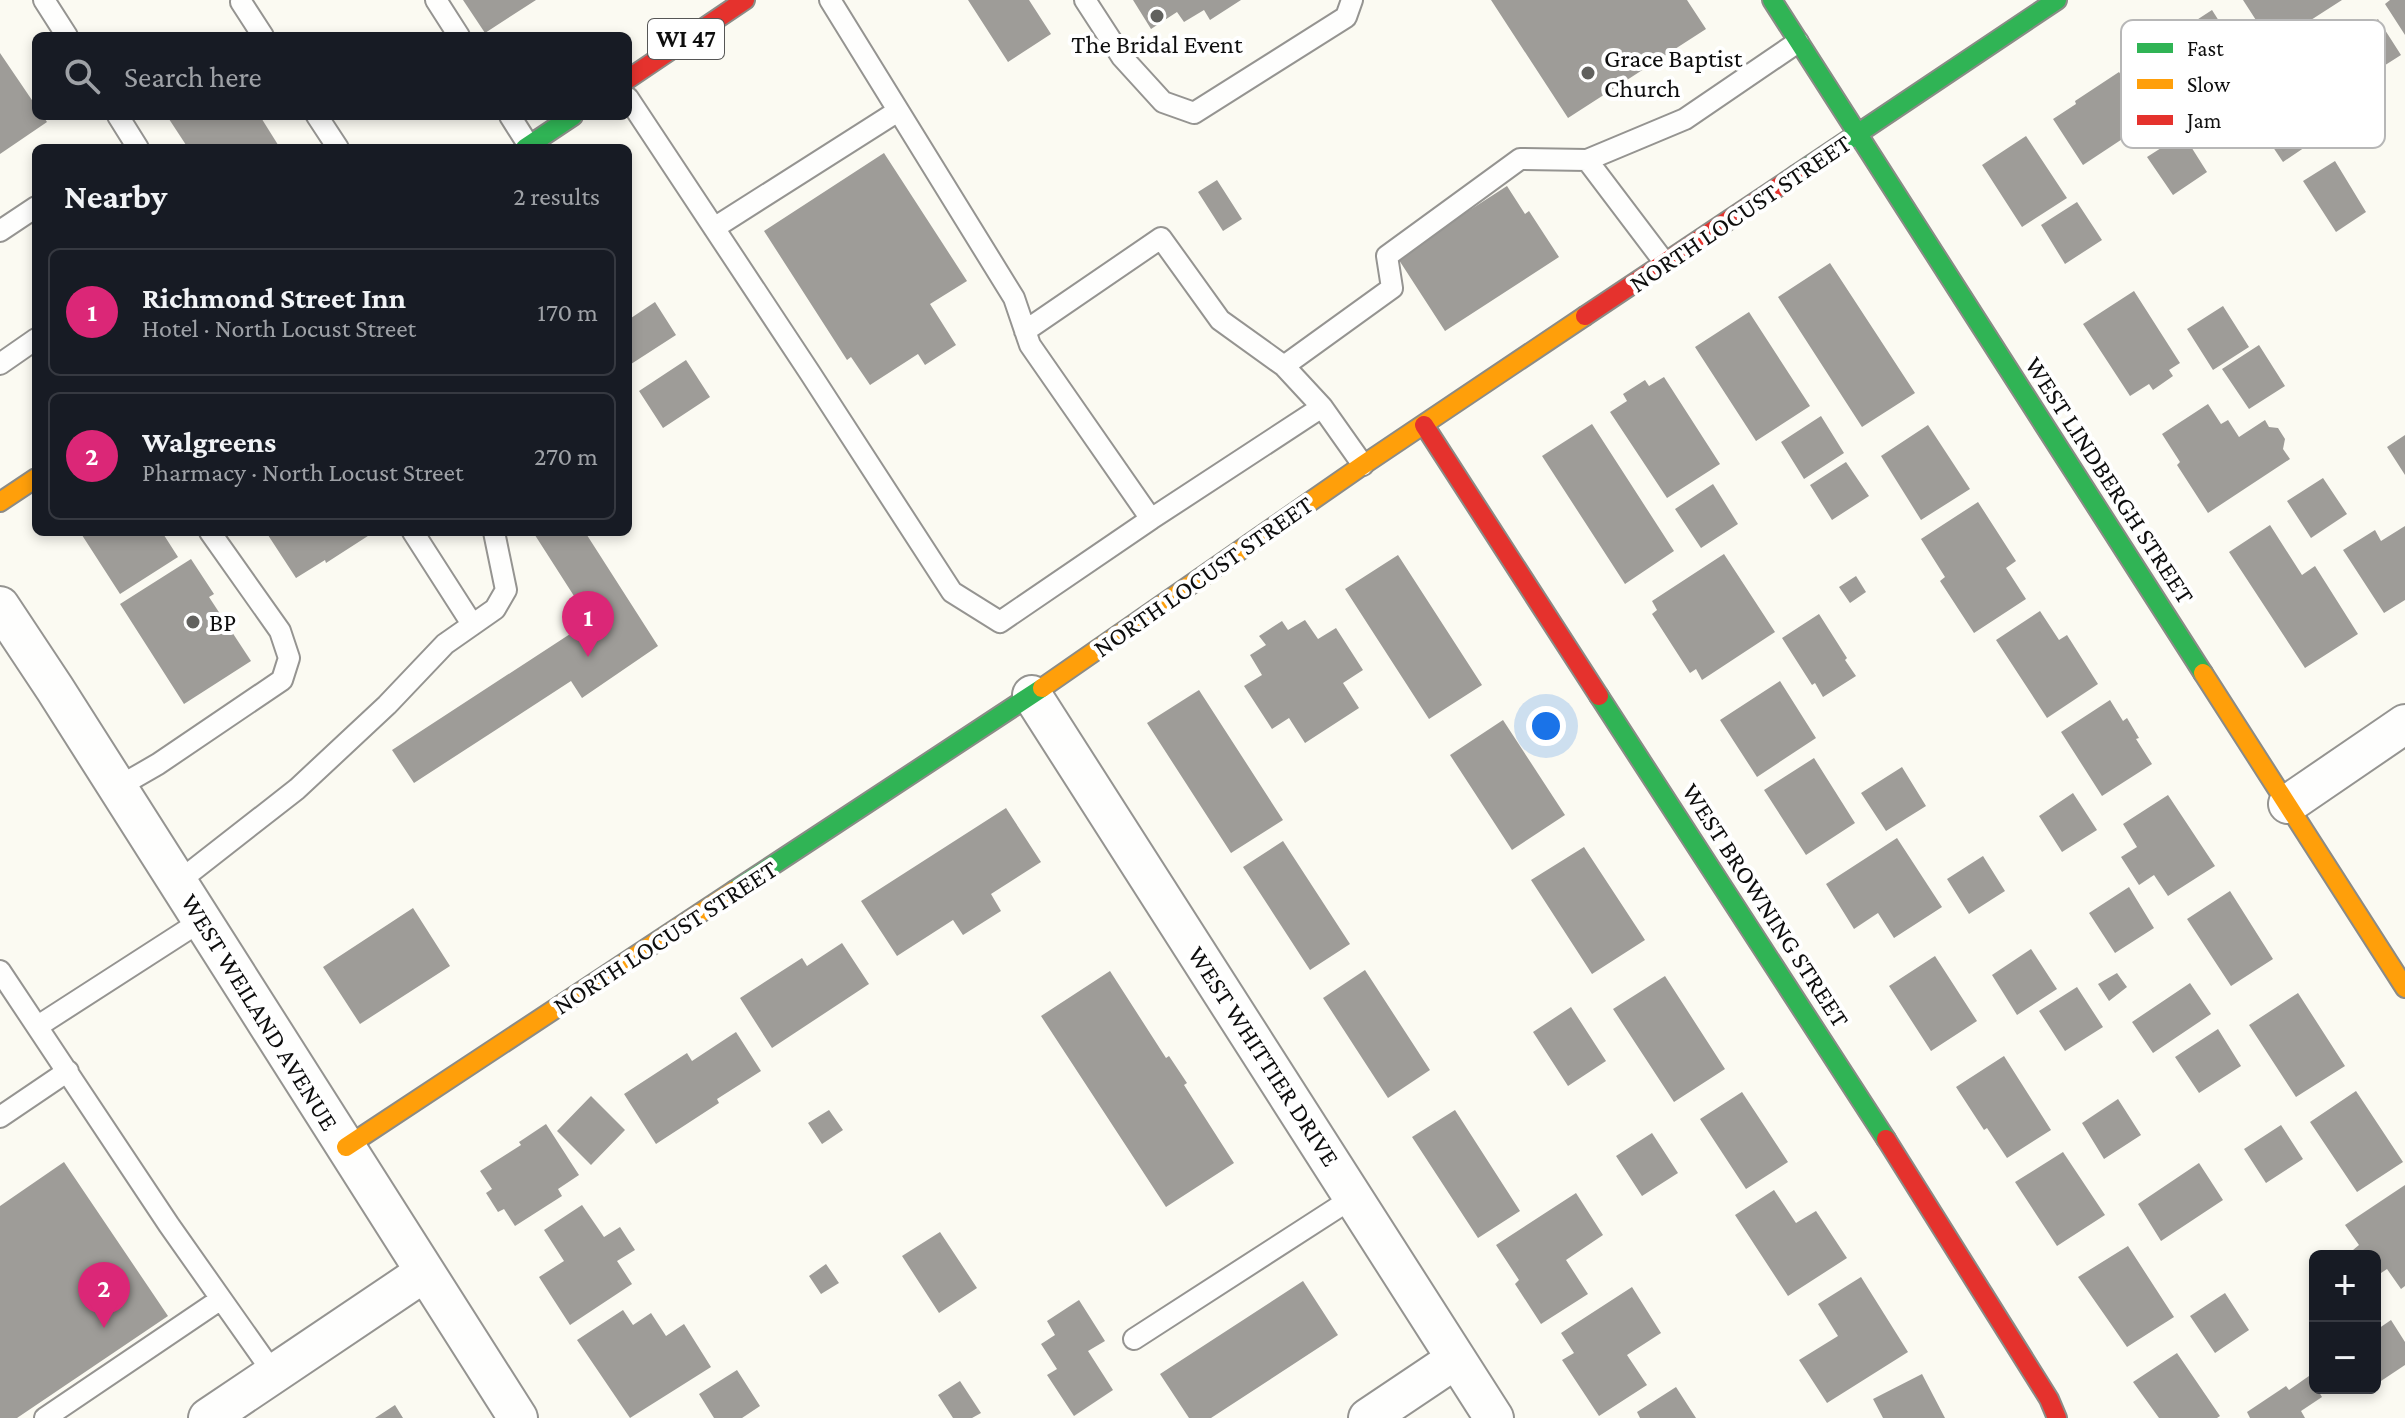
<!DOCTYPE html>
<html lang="en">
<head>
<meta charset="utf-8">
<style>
	:root { --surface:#171b24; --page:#20242c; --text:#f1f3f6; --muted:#9ea1a6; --line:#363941; --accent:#db2777 }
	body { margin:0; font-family:"Crimson Pro",serif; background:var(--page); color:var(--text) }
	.controls { position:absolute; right:24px; bottom:24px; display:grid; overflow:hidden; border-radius:12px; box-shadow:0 4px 12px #0003 }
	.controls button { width:72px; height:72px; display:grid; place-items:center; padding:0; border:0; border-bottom:2px solid var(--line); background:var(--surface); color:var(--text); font:40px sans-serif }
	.you { position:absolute; left:1546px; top:726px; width:28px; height:28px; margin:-20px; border:6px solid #fff; border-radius:50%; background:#1a73e8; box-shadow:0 0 0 12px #1a73e833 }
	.badge { display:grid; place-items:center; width:52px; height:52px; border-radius:50%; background:var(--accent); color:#fff; font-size:26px; font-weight:700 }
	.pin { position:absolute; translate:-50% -66px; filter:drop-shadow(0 2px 4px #0008) }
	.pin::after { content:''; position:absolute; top:42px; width:28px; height:24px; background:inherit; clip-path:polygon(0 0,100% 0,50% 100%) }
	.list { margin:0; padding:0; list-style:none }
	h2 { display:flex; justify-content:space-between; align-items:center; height:104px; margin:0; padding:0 32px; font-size:34px }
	h2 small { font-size:26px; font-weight:400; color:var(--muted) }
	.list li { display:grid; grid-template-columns:52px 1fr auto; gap:24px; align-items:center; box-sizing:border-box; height:128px; margin:0 16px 16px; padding:0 16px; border:2px solid var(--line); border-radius:12px }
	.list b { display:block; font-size:30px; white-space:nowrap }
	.list p { margin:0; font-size:26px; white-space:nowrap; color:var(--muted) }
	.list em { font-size:26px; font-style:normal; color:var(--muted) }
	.icon { flex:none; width:44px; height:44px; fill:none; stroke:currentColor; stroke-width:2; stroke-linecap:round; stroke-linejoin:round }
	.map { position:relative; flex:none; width:2405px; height:1418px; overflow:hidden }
	.search { position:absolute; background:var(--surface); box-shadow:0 4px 12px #0003; left:32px; top:32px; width:600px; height:88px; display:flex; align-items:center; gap:20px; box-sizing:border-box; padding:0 28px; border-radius:12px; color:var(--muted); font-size:30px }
	.panel { position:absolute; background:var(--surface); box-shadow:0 4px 12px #0003; left:32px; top:144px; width:600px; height:392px; border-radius:12px }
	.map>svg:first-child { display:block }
</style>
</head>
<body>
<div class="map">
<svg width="2405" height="1418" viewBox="0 0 2405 1418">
	<rect width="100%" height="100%" fill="#fbfaf2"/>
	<path fill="#9e9c98" d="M463 0H536L485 33Z
		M968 0H1029L1051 34 1008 62Z
		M1133 0H1241L1210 20 1204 10 1184 22 1177 12 1151 29Z
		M1491 0H1687L1706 29 1568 118Z
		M2243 0H2342L2272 45Z
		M2390 0H2405V35L2385 4Z
		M2212 10 2242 57 2174 102 2143 55Z
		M2378 19 2401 55 2368 76 2344 40Z
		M0 53 36 106V116H43L47 122 0 154Z
		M2119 72 2151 120 2083 165 2053 119 2076 104 2075 101Z
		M2289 96 2317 139 2283 162 2254 119Z
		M167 116H260L280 148H188Z
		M2183 134 2207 172 2173 195 2147 157Z
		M2026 136 2067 198 2022 227 1982 165Z
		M884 153 967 281 930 304 956 345 925 365 918 354 870 385 851 357 847 360 764 231Z
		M2335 161 2366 212 2336 232 2303 181Z
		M1217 180 1242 219 1223 231 1198 192Z
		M1507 186 1525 214 1529 211 1559 257 1445 331 1397 257Z
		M2077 202 2102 240 2065 264 2041 225Z
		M1830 263 1915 393 1862 427 1778 297Z
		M2134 291 2180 363 2169 370 2173 376 2153 390 2149 384 2130 396 2083 324Z
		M655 302 676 335 628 366V320Z
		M2223 306 2249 347 2213 370 2187 329Z
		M1749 312 1810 406 1756 441 1695 347Z
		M2259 345 2285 386 2249 409 2222 369Z
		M686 360 710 397 663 428 639 391Z
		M1664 377 1720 464 1667 498 1610 412 1627 401 1623 394 1645 380 1649 386Z
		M2208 404 2221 424 2228 420 2239 437 2265 420 2269 427 2278 428 2285 439 2283 449 2290 459 2208 513 2177 465 2180 462 2162 434Z
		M1821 416 1844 453 1804 479 1781 442Z
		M1592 424 1674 551 1625 584 1542 456Z
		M1928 425 1970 489 1921 520 1881 456Z
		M2405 435V475L2387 447Z
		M1846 462 1869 496 1832 520 1810 485Z
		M2323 478 2347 514 2311 538 2287 501Z
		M1713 484 1738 524 1701 548 1675 509Z
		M1978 502 2016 561 2006 568 2026 599 1974 633 1940 581 1945 577 1921 539Z
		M2270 525 2302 575 2315 566 2358 634 2305 668 2229 552Z
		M2405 526V600L2384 613 2343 550 2375 530 2381 541Z
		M80 532H162L178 557 120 594Z
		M266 532H370L371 534 326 563 325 560 296 578Z
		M533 532H585L658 646 582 698 571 681 414 783 392 750 590 621Z
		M1724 554 1775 632 1702 680 1696 669 1690 673 1652 614 1657 610 1652 601Z
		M1398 555 1482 685 1429 719 1345 589Z
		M191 559 214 594 209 597 251 661 184 704 120 604Z
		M1856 576 1866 592 1850 603 1839 587Z
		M2040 611 2059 640 2067 635 2098 684 2047 718 1996 640Z
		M1819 614 1847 658 1845 660 1856 676 1823 697 1815 683 1812 685 1782 638Z
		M1305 620 1318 639 1336 628 1363 670 1343 683 1359 708 1305 743 1289 718 1272 729 1244 686 1262 675 1250 655 1266 645 1259 636 1282 621 1288 630Z
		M1780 681 1816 738 1757 777 1720 720Z
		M1199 690 1283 820 1231 853 1147 723Z
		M2110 700 2123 721 2127 718 2139 738 2136 739 2152 764 2102 796 2061 732Z
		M1503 720 1565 815 1512 850 1450 755Z
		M1814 758 1855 823 1806 855 1764 790Z
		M1902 767 1926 806 1886 831 1861 793Z
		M2073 793 2097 830 2062 852 2039 816Z
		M2168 795 2215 866 2168 896 2154 875 2139 885 2121 857 2137 847 2123 824Z
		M1006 808 1041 862 991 894 1001 911 963 935 953 920 897 956 861 901Z
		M1897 838 1942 907 1894 938 1878 913 1854 929 1826 884Z
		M1283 841 1350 944 1310 970 1243 867Z
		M1584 847 1645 940 1592 974 1531 880Z
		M1983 856 2005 891 1969 914 1947 879Z
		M2129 887 2154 928 2115 953 2089 913Z
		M2230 891 2273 959 2231 986 2187 919Z
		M413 908 450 966 360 1024 323 967Z
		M842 943 869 984 772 1048 740 998 802 958 807 966Z
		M2031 949 2057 989 2017 1015 1992 975Z
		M1935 956 1977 1021 1931 1051 1889 986Z
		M1365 970 1430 1070 1388 1098 1323 998Z
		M1110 971 1166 1058 1169 1056 1187 1083 1184 1085 1234 1163 1166 1207 1041 1016Z
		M2117 973 2127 987 2109 1001 2098 984Z
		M1665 976 1725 1069 1674 1102 1613 1009Z
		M2190 983 2211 1014 2153 1053 2132 1022Z
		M2077 987 2103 1027 2065 1051 2039 1011Z
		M2298 993 2345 1066 2296 1097 2249 1025Z
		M1571 1007 1606 1061 1568 1086 1533 1032Z
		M2218 1029 2241 1066 2199 1093 2175 1057Z
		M736 1032 761 1071 717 1099 719 1103 656 1144 624 1094 687 1053 692 1061Z
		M2004 1056 2051 1130 2007 1158 1987 1128 1984 1130 1956 1087Z
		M2356 1091 2403 1162 2357 1192 2310 1122Z
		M1742 1092 1788 1162 1746 1189 1700 1119Z
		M591 1096 625 1130 591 1165 557 1131Z
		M2118 1099 2141 1135 2104 1159 2082 1123Z
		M829 1110 843 1130 822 1144 808 1123Z
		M1455 1110 1520 1211 1478 1238 1412 1137Z
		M546 1124 579 1175 558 1189 562 1196 515 1226 504 1209 498 1212 486 1193 492 1189 480 1171 521 1145 519 1142Z
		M2281 1125 2303 1159 2266 1183 2244 1149Z
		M1652 1133 1678 1173 1642 1196 1616 1156Z
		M2063 1152 2105 1215 2057 1246 2015 1182Z
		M64 1162 168 1316 17 1418H0V1206Z
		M2199 1163 2223 1200 2161 1241 2138 1204Z
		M2405 1185V1286L2401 1289 2387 1269 2375 1277V1256H2351L2353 1250 2359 1245 2345 1225Z
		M1774 1190 1796 1223 1816 1211 1847 1258 1788 1296 1735 1215Z
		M1576 1193 1603 1235 1566 1260 1588 1294 1541 1324 1515 1284 1519 1280 1496 1245Z
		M582 1205 604 1237 620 1227 635 1250 617 1261 632 1284 570 1325 539 1277 564 1261 544 1230Z
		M940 1232 977 1288 939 1313 902 1256Z
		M2128 1246 2174 1317 2127 1347 2078 1277Z
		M826 1264 839 1283 821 1294 809 1276Z
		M1861 1277 1908 1352 1827 1403 1799 1360 1838 1336 1818 1304Z
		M1303 1281 1338 1335 1211 1418H1189L1160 1374Z
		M1632 1287 1661 1333 1627 1355 1647 1385 1599 1416 1562 1360 1574 1353 1561 1333Z
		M2225 1293 2249 1330 2215 1353 2190 1316Z
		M1079 1300 1105 1341 1088 1351 1113 1390 1074 1416 1047 1375 1057 1369 1041 1344 1055 1335 1047 1321Z
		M623 1310 633 1325 651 1313 666 1336 684 1324 711 1367 630 1418 577 1340Z
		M2391 1320 2405 1342V1365L2375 1385V1331Z
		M2177 1353 2220 1416 2217 1418H2159L2133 1382Z
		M737 1370 760 1406 742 1418H714L699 1394Z
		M1922 1374 1945 1418H1883L1873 1399Z
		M2309 1376 2322 1397 2301 1411 2305 1418H2250L2247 1412 2286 1386 2289 1390Z
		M960 1381 981 1413 972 1418H953L938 1395Z
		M1676 1387 1696 1418H1640L1637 1412Z
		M395 1405 403 1418H375Z"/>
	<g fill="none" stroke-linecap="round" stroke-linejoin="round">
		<g stroke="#959491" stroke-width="24">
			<path id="lane" d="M44 0 67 36
				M436 0 459 36
				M1085 0 1122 57 1163 102 1194 113 1346 17 1352 0
				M241 2 263 36
				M628 98 810 373 952 592 1000 622 1151 519 1030 345 1014 298 830 0
				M118 116 138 148
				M317 116 338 148
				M510 116 529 146
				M1587 160 1685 119 1798 42
				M714 228 898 111
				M0 231 36 207
				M1025 331 1161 238 1220 320 1284 366 1322 407
				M0 364 36 339
				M1284 366 1392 288 1387 256 1520 159 1587 160 1665 263
				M1151 519 1322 407 1363 465
				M413 532 472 624
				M118 787 158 764 282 680 289 658 280 631 210 532
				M178 882 297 789 387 705 445 644 495 609 506 590 494 532
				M0 971 169 1225 274 1374
				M38 1026 201 921
				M0 1117 68 1071
				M1134 1339 1354 1197
				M45 1418 221 1299"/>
		</g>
		<g stroke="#959491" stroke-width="42">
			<path id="street" d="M0 606 55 689 518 1418
				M1032 695 1494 1418
				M2288 804 2405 724
				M208 1418 425 1272
				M1368 1418 1456 1359"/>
		</g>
		<g stroke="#8b8b87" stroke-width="22">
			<path id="fast" d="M1772 0 2203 673
				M525 148 573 116
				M1796 175 2057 0
				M1599 696 1886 1139
				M735 890 1042 688"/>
		</g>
		<g stroke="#8b8b87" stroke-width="22">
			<path id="slow" d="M0 502 36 478
				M2203 673 2405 988
				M1042 688 1363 465 1585 316
				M346 1147 735 890"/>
		</g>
		<g stroke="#8b8b87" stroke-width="22">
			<path id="jam" d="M628 79 745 0
				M1585 316 1796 175
				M1424 425 1599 696
				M1886 1139 2049 1399 2057 1418"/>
		</g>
		<use href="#lane" stroke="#fefefd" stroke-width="20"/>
		<use href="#street" stroke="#fefefd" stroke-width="38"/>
		<use href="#fast" stroke="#30b455" stroke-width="18"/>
		<use href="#slow" stroke="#ff9f0a" stroke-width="18"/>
		<use href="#jam" stroke="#e5322d" stroke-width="18"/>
	</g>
	<g fill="#61615e" stroke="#fff" stroke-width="3">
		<circle cx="1157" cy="16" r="8"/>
		<circle cx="1588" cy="73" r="8"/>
		<circle cx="193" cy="622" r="8"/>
	</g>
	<g text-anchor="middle" stroke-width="8" stroke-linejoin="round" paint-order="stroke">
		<rect fill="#fff" stroke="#565656" stroke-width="2" x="648" y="19" width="76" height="40" rx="6"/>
		<g font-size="24" font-weight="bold" fill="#0e0e0e">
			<text x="686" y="47">WI 47</text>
		</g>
		<g font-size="26" fill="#0e0e0e" stroke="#fff" text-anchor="start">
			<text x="1157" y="53" text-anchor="middle">The Bridal Event</text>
			<text x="1604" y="67">Grace Baptist<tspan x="1604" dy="30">Church</tspan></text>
			<text x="209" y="631">BP</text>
		</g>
		<g font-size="26" fill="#0e0e0e" stroke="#fff">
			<text transform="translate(1740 213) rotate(-34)" y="9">NORTH LOCUST STREET</text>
			<text transform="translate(2110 480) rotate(57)" y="9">WEST LINDBERGH STREET</text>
			<text transform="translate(1203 576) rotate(-35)" y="9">NORTH LOCUST STREET</text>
			<text transform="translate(1766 905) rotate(57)" y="9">WEST BROWNING STREET</text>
			<text transform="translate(665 937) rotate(-33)" y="9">NORTH LOCUST STREET</text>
			<text transform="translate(260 1012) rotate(58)" y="9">WEST WEILAND AVENUE</text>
			<text transform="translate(1264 1056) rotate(57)" y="9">WEST WHITTIER DRIVE</text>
		</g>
	</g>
	<rect x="2121" y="20" width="264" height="128" rx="12" fill="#fff" stroke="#b7b7b7" stroke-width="2"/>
	<rect x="2137" y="43" width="36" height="10" fill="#30b455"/>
	<rect x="2137" y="79" width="36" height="10" fill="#ff9f0a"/>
	<rect x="2137" y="115" width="36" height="10" fill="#e5322d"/>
	<g font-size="22" fill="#0e0e0e">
		<text x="2187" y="56">Fast</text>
		<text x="2187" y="92">Slow</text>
		<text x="2187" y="128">Jam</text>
	</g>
</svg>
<div class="controls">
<button>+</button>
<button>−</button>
</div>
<div class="you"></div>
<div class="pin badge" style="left:588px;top:657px">1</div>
<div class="pin badge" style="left:104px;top:1328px">2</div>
<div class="search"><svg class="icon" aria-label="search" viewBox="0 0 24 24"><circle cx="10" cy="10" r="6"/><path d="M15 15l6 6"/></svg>Search here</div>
<section class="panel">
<h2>Nearby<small>2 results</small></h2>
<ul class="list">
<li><span class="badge">1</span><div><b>Richmond Street Inn</b><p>Hotel · North Locust Street</p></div><em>170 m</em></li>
<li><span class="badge">2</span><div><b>Walgreens</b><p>Pharmacy · North Locust Street</p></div><em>270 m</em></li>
</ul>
</section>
</div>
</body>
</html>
